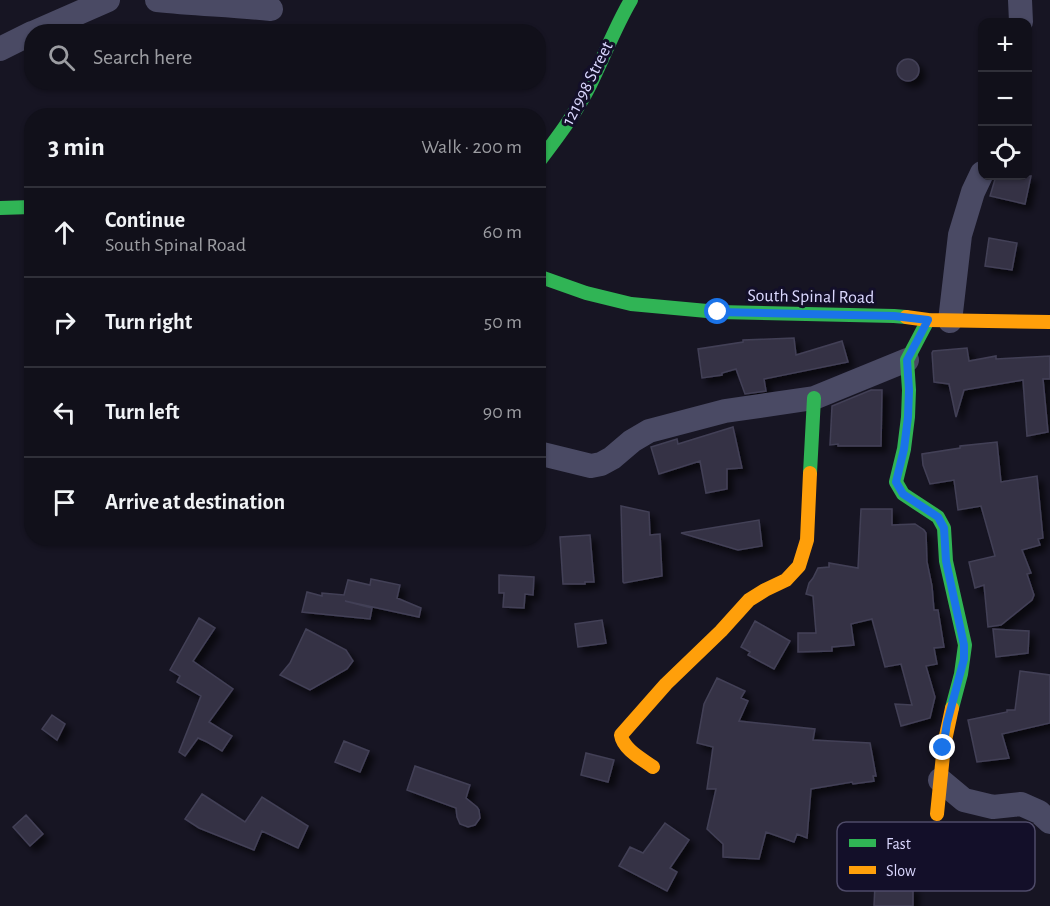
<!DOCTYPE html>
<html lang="en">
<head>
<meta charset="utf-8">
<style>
	:root { --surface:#11101a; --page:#1a1923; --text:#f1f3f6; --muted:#9c9da2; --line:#303039 }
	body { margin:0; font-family:"Alegreya Sans",sans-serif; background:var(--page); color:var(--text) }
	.controls { position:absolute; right:18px; top:18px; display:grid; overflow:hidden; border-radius:12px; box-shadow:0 2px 4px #0004 }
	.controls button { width:54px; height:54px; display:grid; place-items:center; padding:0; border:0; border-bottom:2px solid var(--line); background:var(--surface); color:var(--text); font:30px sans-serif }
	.stop { position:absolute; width:18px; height:18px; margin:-14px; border:4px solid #1a73e8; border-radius:50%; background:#fff }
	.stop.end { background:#1a73e8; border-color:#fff; box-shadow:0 2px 6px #0008 }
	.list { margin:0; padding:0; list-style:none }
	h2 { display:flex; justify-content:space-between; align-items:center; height:78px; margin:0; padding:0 24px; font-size:26px }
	h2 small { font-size:20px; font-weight:400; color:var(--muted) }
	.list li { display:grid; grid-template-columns:39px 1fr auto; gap:18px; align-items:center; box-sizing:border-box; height:90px; padding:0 24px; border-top:2px solid var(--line) }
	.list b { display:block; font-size:22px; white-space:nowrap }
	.list p { margin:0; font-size:20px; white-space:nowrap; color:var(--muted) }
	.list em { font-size:20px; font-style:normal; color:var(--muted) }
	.icon { flex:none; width:33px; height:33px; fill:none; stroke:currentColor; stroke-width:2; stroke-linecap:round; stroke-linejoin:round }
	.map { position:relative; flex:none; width:1050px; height:906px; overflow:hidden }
	.search { position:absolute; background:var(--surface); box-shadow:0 2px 4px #0004; left:24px; top:24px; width:522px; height:66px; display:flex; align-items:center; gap:15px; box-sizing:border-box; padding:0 21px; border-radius:24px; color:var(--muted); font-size:22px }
	.panel { position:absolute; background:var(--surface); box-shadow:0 2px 4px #0004; left:24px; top:108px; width:522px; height:438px; border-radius:24px }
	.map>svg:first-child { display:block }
</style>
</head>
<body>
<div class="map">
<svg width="1050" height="906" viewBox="0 0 1050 906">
	<defs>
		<filter id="shadow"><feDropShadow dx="5.5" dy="5.5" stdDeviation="3" flood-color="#0009"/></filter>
	</defs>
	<rect width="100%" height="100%" fill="#171523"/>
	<path fill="#353345" stroke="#434057" stroke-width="1.5" filter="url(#shadow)" d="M897 70a11 11 0 1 1 22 0a11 11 0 1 1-22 0Z
		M996 176H1031L1025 204 990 196Z
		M989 238 1017 243 1012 270 985 266Z
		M794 338 796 355 842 341 848 362 764 379 766 391 745 394 736 369 722 373V375L702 378 698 349 743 342V340Z
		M967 348 969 361 996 356V359L1050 356V379H1043L1048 432 1027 436 1023 380 964 390 956 417 949 384 934 382 932 353 933 351Z
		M871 390H882L881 446H838V444L830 445 832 406Z
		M733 427 742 468 727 469V489L706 493 700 461 659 474 651 447 677 439 678 444Z
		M997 442 1001 482 1037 476 1043 538 1038 539 1040 545 1022 550 1031 573 1027 574 1034 595 1032 600 1001 625 988 627 984 585 975 588 969 562 995 556 981 506 958 510 954 480 930 484 923 465 922 455V454L960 448V446Z
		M621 506 649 512 650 535 660 534 662 576 624 583 623 582Z
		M861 509H892V525L915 524 924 530 926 533 927 562 932 586 934 610H938L944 647 934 648 937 664 926 666 935 697 930 718 901 726 895 704 912 705 901 664 885 667 872 619 851 624 854 645 832 647V651L798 652V633H816L813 596 806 594 809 583 813 578 818 568 829 567V563L858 568Z
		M759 520 762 546 738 550 681 533Z
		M590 535 594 582H585V584H563L560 537Z
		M499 575 534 577 533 595 525 594 524 608 503 607 504 593H499Z
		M371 579 400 585 397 598 421 608 419 617 345 601 372 608 370 619 302 612 307 592 322 596V593L344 595 348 580 370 585Z
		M199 618 215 628 193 661 233 689 209 722 232 736 222 751 207 742 198 738 185 756 179 752 201 696 177 682 180 676 170 670Z
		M602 620 606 643 578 647 575 624Z
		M755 621 790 641 774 669 748 655 750 652 741 647Z
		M306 629 346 650 353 661 347 669 310 690 280 675 290 663Z
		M993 629 1029 631 1028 653 996 657Z
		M1020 671 1050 675V723L1002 734 1009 758 977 762 968 720 1007 712V710H1015Z
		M717 678 745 691 741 698 748 701 739 721 815 729 813 740 870 743 876 776H873L874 781 853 784 852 782 811 789 807 838 797 834 794 842 766 832 759 859 723 857V844L707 829 716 789H707L713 747 697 743 704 704Z
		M52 715 65 724 57 740 42 729Z
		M344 741 369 751 360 772 335 762Z
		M586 753 614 760 608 782 581 775Z
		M415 766 470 785 466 798 477 807 479 810 480 818 475 825 468 827 460 824 457 817 456 808 407 790Z
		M202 794 245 822 262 797 308 826 298 848 262 831 254 850 199 828 185 819Z
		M26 815 43 834 30 846 13 827Z
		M665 823 689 840 670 868 677 872 667 891 619 866 630 847 643 853Z
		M875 884 913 887V906H874Z"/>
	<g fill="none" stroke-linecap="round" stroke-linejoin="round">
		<path stroke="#4a4a64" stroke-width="24" d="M157 0C195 4 233 5 271 9
			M1020 0 1021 22
			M35 32 108 0
			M0 49 32 33
			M950 321 960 235 973 192 982 173
			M538 453 591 466 601 464 612 458 632 441 649 431 725 411 814 398 907 360
			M940 780 964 800 993 807 1021 804 1039 812 1050 822"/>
		<path stroke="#30b455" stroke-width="14" d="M538 163C557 138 576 113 590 85 604 57 615 27 631 0
			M0 208 32 207
			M538 276 586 293 631 304 718 312 894 316 906 317
			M928 320 907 360 909 390 908 417 904 449 896 482 903 494 938 517 944 528 946 561 965 645 961 674 952 708
			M810 473 814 398"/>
		<path stroke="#ff9f0a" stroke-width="14" d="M906 317 928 320 1050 322
			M653 767C642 759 623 749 621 735L666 684 721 631 749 600 765 590 786 580 799 566 807 540 810 473
			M937 814 944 745 952 708"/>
	</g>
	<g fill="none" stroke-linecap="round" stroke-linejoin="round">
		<path stroke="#1a73e8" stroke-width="8" d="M718 312 894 316 928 320 907 360 909 390 908 417 904 449 896 482 903 494 938 517 944 528 946 561 964 645V659L947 723 943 748"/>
	</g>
	<g text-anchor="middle" stroke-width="6" stroke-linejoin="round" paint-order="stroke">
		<g font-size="18" fill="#dbd8ff" stroke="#130f29">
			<text transform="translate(587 83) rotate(-63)" y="6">121998 Street</text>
			<text transform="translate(811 296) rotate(1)" y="6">South Spinal Road</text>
		</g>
	</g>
	<rect x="837" y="822" width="198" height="69" rx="9" fill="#130f29" stroke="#4f4b69" stroke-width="1.5"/>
	<rect x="849" y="839" width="27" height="8" fill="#30b455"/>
	<rect x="849" y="866" width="27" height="8" fill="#ff9f0a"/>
	<g font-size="16" fill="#dbd8ff">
		<text x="886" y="849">Fast</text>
		<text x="886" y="876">Slow</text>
	</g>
</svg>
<div class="controls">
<button>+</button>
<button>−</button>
<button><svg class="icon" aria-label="locate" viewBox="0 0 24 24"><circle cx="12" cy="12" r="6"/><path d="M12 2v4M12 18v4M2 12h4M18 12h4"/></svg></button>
</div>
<div class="stop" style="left:718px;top:312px"></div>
<div class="stop end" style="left:943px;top:748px"></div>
<div class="search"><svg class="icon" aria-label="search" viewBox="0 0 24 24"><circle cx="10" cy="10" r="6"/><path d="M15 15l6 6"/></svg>Search here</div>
<section class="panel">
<h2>3 min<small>Walk · 200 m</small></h2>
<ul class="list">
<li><svg class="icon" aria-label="ahead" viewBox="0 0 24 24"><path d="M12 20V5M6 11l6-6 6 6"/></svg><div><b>Continue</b><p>South Spinal Road</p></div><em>60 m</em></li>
<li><svg class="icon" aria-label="right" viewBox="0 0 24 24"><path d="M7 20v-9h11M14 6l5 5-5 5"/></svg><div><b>Turn right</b></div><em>50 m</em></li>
<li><svg class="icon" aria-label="left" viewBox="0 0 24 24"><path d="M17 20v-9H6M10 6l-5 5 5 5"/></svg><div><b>Turn left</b></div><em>90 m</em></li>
<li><svg class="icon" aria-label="arrive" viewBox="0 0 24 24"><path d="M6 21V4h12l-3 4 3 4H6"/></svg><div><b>Arrive at destination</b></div></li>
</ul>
</section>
</div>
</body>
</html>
